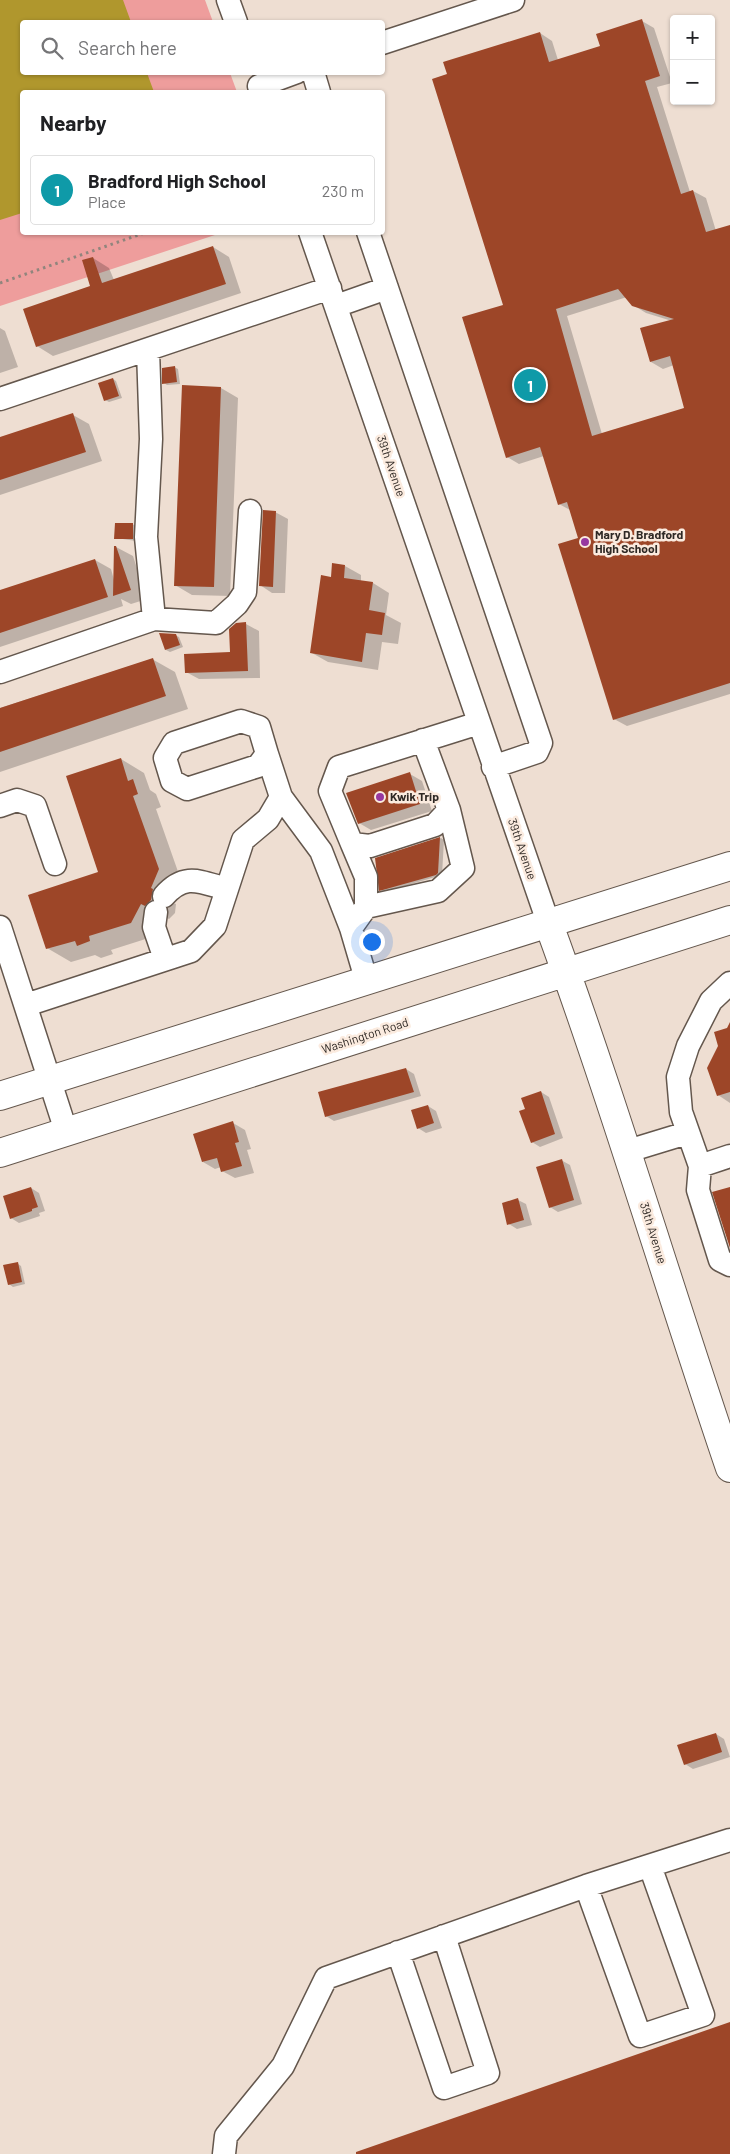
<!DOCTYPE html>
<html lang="en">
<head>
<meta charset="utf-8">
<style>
	:root { --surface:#fff; --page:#f2f2f2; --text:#202124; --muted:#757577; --line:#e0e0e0; --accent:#b45309 }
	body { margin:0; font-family:Barlow,sans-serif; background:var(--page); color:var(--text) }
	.controls { position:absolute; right:15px; top:15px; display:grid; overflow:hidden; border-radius:5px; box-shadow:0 1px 4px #0004 }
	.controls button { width:45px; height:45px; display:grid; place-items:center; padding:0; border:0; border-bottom:1px solid var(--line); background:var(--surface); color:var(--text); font:25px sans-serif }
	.you { position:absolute; left:371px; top:941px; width:18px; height:18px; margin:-12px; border:4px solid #fff; border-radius:50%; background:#1a73e8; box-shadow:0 0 0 8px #1a73e833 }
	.badge { display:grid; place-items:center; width:32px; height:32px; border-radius:50%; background:var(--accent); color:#fff; font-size:16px; font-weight:700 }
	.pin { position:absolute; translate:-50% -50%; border:2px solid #fff; box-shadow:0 1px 5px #0006 }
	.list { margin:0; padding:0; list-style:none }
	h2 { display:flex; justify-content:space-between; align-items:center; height:65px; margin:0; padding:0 20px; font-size:21px }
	h2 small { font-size:16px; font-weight:400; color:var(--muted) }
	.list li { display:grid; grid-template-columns:32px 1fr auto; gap:15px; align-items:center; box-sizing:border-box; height:70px; margin:0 10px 10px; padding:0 10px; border:1px solid var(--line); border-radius:5px }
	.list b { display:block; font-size:19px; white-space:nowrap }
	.list p { margin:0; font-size:16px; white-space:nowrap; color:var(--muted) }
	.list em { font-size:16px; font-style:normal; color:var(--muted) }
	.icon { flex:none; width:28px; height:28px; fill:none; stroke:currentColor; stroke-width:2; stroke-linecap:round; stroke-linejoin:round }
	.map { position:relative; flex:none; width:730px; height:2154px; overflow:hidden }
	.search { position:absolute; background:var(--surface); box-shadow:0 1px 4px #0004; left:20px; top:20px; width:365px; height:55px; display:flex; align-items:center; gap:12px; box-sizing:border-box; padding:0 18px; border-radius:5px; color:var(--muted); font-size:19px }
	.panel { position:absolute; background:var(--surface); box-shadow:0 1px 4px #0004; left:20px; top:90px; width:365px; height:145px; border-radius:5px }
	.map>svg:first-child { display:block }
</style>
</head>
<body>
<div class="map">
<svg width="730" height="2154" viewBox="0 0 730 2154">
	<rect width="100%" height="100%" fill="#eeded2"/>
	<path fill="#ee9d9c" d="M0 0H205L213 22H22V72L230 73 237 92H22V232L221 233 0 306Z"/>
	<path fill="#b0972d" d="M0 0H123L131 22H22V72L147 73 154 92H22V213L0 220Z"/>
	<path fill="#0003" fill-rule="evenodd" d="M642 21 654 28 672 83 657 87 690 192 693 191 706 198 716 231 730 226V694L627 726 614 719 580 538 570 510 559 504 544 456 519 464 507 457 504 306 448 75 540 33 552 41 558 60 601 47ZM627 297 633 305 646 313 672 321 651 362 663 369 674 365 686 409 602 434 567 316Z
		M213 247 229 257 241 293 53 356 37 346 91 287 93 258 109 268 114 280Z
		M0 328 5 331 18 367 0 373Z
		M174 367 178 369 180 384 167 385 164 383Z
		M113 379 116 381 122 398 109 402 105 400Z
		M183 387 221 388 238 398 230 596 192 595 175 585Z
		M73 415 89 424 102 461 0 495V439Z
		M275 512 288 519 285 593H272L260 585Z
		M132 524 136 526V541L116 538Z
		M116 547 133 556 147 599 131 604 121 599 123 606 0 647V591L95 560 111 569 114 580Z
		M345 566 361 575V582L373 583 389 593 386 615 401 623 398 644 382 642 378 670 328 662 312 653 332 578Z
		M236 624H246L259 631 260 678 199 679 186 672 231 654Z
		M175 635 179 637 183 647 170 652 166 650Z
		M152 659 175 672 188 709 0 772V708Z
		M121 759 144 773 150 790 156 794 161 807 156 809 182 883 173 903 176 904 175 913 169 919 165 917 155 936 111 950 113 954 101 958 95 955 71 962 47 948 99 873Z
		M410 774 422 781 432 811 371 830 359 823Z
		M441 838 444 840 442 875 384 892 380 890 376 859Z
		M730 1026V1103L718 1095Z
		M406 1069 414 1074 421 1096 334 1121 326 1116Z
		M541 1092 549 1097 563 1138 540 1147 532 1142Z
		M428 1106 436 1111 442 1128 426 1133 418 1128Z
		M233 1123 245 1130 251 1149 247 1150 254 1173 235 1178 222 1171 221 1167 215 1169 203 1162Z
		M561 1160 570 1165 582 1204 558 1212 550 1207Z
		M31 1188 39 1193 45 1211 39 1213 40 1216 19 1223 11 1218Z
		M518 1200 526 1204 532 1225 517 1229 509 1224Z
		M18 1264 21 1266 25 1284 13 1287 9 1284Z
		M716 1734 724 1739 730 1757 693 1769 685 1764Z"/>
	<path fill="#9d4628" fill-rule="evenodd" d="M642 19 660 76 645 81 681 194 693 190 706 232 730 225V683L613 720 558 544 578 538 567 502 558 505 540 447 506 458 462 317 503 305 432 79 447 74 443 62 540 32 549 62 600 46 596 34ZM618 289 632 306 674 319 640 328 650 362 670 356 684 408 592 436 556 309Z
		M213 246 226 284 36 347 23 309 90 286 82 260 93 257 102 283Z
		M175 366 177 382 162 384V368Z
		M113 378 119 396 104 401 98 383Z
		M182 385 221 387 214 587 174 586Z
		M73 413 86 452 0 480V437Z
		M263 510 276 511 273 587 259 586Z
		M115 523H133V539H114Z
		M114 546H116L131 590 113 596Z
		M95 559 108 597 0 633V590Z
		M332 563 345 565 344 578 373 582 369 610 385 613 382 635 366 633 362 662 310 653 321 575 331 577Z
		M246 622 248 671 185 673 184 654 230 652 229 629 236 623Z
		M159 633 176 634 180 645 165 650Z
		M153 658 166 696 0 752V708Z
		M121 758 128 781 133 779 138 794 133 796 159 869 151 888 153 889 151 900 145 906 141 904 131 923 89 936 90 941 77 946 75 941 46 949 28 895 98 872 66 776Z
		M410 772 420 804 358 824 346 793Z
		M440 837 438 873 436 875 379 891 375 858Z
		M730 1022V1092L717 1096 707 1068 718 1046 714 1032 727 1028Z
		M406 1068 414 1092 325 1117 318 1092Z
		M541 1091 555 1134 531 1143 519 1111 525 1109 521 1098Z
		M428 1105 434 1123 417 1129 411 1110Z
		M233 1121 239 1142 235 1143 242 1166 221 1172 217 1158 202 1162 193 1134Z
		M562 1159 574 1200 549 1208 536 1167Z
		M31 1187 38 1207 32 1209V1211L10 1219 3 1196Z
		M730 1187V1248L712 1192Z
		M518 1198 524 1220 507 1225 502 1203Z
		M18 1262 22 1282 8 1285 3 1265Z
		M716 1733 722 1752 684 1765 677 1745Z
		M730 2022V2154H356V2152Z"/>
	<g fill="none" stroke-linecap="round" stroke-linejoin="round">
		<g stroke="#64574d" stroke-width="25">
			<path id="minor" d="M228 0 236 22
				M382 43 513 0
				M313 72 319 92
				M259 86 297 72
				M310 232 548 922
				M368 232 541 743 537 752 493 767
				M336 306 387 288
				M148 350 151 439 146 537 154 619
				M0 399 330 288
				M0 672 154 619 216 623 237 604 245 592 250 511
				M423 740 449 810 435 825 370 846 352 844 330 791 339 767 479 723
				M267 754 259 727 241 721 174 743 165 758 172 781 187 789 258 766 267 754 281 797 321 851 351 928
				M0 806 17 800 35 806 55 864
				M352 844 366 877V907L351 928 366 979
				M164 896C185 872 200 882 227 889
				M366 907 438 891 463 868 449 810
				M156 912 154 927 165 959
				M0 927 66 1131
				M730 983 711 1001 688 1046 678 1077 681 1112 700 1166 730 1156
				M26 1005 191 951 215 926 243 840 268 819 281 797
				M628 1151 687 1133
				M700 1166 698 1190 720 1260 730 1265
				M586 1886 640 2036 703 2015 650 1866
				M398 1952 444 2088 488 2073 444 1936
				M224 2154 226 2136 283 2066 326 1978 586 1886 730 1840"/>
		</g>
		<g stroke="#64574d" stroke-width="30">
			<path id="major" d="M548 922C614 1102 668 1286 730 1468
				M0 1096 730 866
				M0 1153 730 920"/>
		</g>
		<path stroke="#91857d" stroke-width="3" stroke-dasharray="2.5 4" stroke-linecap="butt" d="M0 283 147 232"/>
		<use href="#minor" stroke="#fff" stroke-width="22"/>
		<use href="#major" stroke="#fff" stroke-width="28"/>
	</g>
	<g fill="#9738a0" stroke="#fbebdf" stroke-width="2">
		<circle cx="585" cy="542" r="5"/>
		<circle cx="380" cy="797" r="5"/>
	</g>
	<g text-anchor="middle" stroke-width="5" stroke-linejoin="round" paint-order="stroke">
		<g font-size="12" fill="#2e2824" stroke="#fbebdf">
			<text transform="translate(391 466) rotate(71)" y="4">39th Avenue</text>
			<text transform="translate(522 849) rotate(71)" y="4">39th Avenue</text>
			<text transform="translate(365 1036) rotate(-18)" y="4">Washington Road</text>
			<text transform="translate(653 1233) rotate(73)" y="4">39th Avenue</text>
		</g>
		<g font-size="12" font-weight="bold" fill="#2e2824" stroke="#fbebdf" text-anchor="start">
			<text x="595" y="539">Mary D. Bradford<tspan x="595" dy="14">High School</tspan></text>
			<text x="390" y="801">Kwik Trip</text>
		</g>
	</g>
</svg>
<div class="controls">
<button>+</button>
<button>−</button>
</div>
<div class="you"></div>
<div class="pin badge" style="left:530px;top:385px;background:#0f9aa8">1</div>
<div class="search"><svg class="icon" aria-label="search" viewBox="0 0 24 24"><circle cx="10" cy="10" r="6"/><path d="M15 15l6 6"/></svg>Search here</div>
<section class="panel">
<h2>Nearby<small></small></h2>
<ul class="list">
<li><span class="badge" style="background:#0f9aa8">1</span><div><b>Bradford High School</b><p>Place</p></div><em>230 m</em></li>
</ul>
</section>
</div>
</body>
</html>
